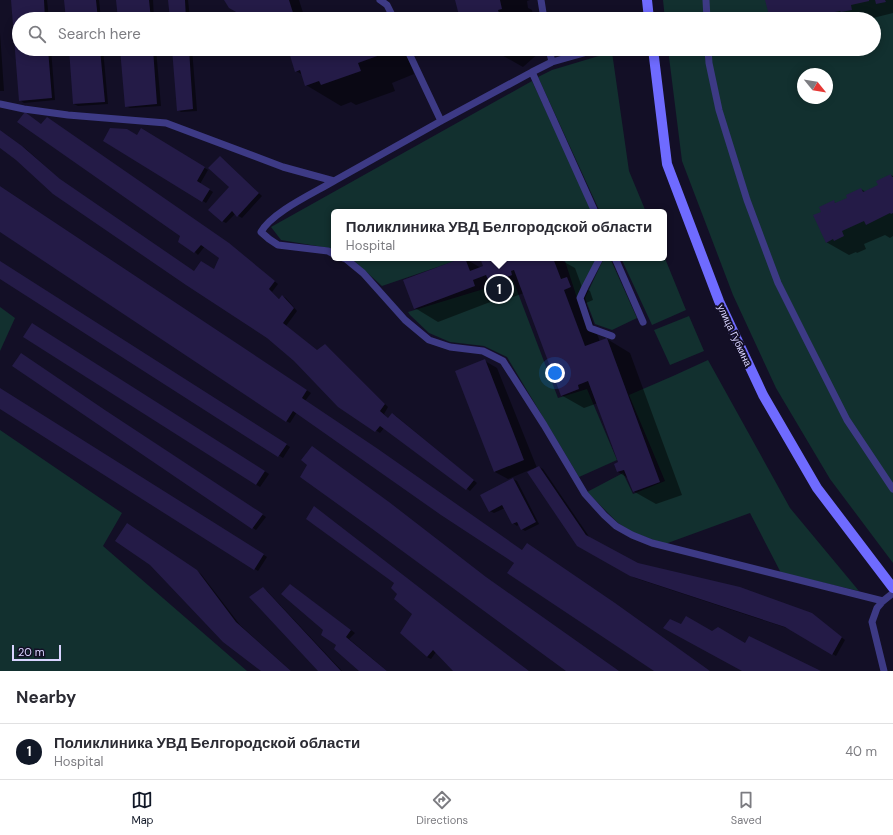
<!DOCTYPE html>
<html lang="en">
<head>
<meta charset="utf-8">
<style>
	:root { --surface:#fff; --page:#f2f2f3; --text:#2b2b33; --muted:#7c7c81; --line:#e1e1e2; --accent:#111827 }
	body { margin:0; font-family:"DM Sans",sans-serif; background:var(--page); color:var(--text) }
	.compass { position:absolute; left:797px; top:68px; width:36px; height:36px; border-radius:50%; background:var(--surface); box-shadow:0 2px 10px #0003; rotate:120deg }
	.scale { position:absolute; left:12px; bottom:10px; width:49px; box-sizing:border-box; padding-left:4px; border:2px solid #d9d4ff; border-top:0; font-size:11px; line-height:14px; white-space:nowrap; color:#d9d4ff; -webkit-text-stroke:3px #130f26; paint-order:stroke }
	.you { position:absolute; left:555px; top:373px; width:14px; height:14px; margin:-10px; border:3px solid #fff; border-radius:50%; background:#1a73e8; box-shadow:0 0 0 6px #1a73e833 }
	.badge { display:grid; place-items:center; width:26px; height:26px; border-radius:50%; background:var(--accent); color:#fff; font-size:13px; font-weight:700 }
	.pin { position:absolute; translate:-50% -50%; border:2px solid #fff; box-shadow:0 1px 4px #0006 }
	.popup { position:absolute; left:331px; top:209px; width:336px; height:52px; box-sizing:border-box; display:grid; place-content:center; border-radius:6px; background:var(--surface); filter:drop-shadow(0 1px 3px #0005); font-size:13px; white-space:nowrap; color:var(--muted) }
	.popup b { font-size:15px; color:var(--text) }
	.popup::after { content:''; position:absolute; left:50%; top:100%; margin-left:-8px; border:8px solid transparent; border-top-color:var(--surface) }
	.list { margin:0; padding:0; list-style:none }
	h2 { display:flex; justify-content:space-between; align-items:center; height:52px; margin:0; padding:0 16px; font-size:17px }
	h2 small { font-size:13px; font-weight:400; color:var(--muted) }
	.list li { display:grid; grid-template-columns:26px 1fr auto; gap:12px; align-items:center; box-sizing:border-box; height:56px; padding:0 16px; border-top:1px solid var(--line) }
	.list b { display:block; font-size:15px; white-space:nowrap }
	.list p { margin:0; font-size:13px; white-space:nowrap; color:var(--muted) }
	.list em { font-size:13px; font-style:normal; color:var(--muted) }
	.icon { flex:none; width:22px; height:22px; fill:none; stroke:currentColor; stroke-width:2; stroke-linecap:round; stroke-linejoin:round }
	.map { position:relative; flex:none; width:893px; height:671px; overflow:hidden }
	.search { position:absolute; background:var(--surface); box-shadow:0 2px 10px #0003; left:12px; right:12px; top:12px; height:44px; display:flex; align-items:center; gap:10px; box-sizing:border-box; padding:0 14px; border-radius:22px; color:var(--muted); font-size:15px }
	.sheet { height:108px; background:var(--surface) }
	nav { display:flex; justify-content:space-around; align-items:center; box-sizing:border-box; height:56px; border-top:1px solid var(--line); background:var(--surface); font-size:11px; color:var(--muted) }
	nav a { display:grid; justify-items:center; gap:2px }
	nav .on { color:var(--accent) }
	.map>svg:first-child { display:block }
</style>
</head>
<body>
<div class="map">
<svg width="893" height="671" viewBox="0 0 893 671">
	<rect width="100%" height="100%" fill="#130f26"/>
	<path fill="#12302f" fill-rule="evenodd" d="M663 0H893V563L830 479 776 388 733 295 682 161 668 49H874V19H665ZM803 74H827V98H803Z
		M612 52 629 171 646 212H600L538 77 552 70Z
		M532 81 582 188 592 212H334V251L329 248 281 240 271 227Z
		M664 256 686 310 652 325 621 258H664Z
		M349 258H464L382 286 352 259Z
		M564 258H597L577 298Z
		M604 258H610L637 318 612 330 595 324 585 298Z
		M513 280 558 398 587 389 617 460 579 477 507 357 484 346 450 342 429 333 410 315 408 312Z
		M0 307 15 318 0 351Z
		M689 316 704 351 670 365 654 330Z
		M708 360 790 508 859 591 781 573 750 513 665 544 632 532 618 523 587 492 623 473 633 494 665 481 629 395 673 376Z
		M0 430 122 513 103 546 247 671H0Z"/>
	<path fill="#0007" d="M12 0H47L49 19H19V49H51L55 100 24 103 20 100Z
		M65 0H99L101 19H67Z
		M117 0H153L154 19H119Z
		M169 0H188L190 19H171Z
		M226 0H299L305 19H250L230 7Z
		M456 0H530L527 1 528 8 532 10 534 19H461Z
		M766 0H893V13L873 18V19H771Z
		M338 13 345 16 351 14 360 19H329Z
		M0 33 4 91H0Z
		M70 49H103L108 104 78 106 74 104Z
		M121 49H156L161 106 130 108 126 106Z
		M173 49H192L197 111 181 112 178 110Z
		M278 49H406L414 74 392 83 395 91 356 105 351 102 341 106 306 85 303 75 296 71 289 50 284 52Z
		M491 49H540L541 51 523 67Z
		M42 125 232 247 278 284 272 292 279 299 282 296 286 298 297 311 286 326 317 351 325 345 329 348 388 407 384 414 388 419 392 414 396 416 477 483 470 491 384 428 380 433 339 406 295 360 268 337 0 147V130L26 149 64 183 194 272 215 270 220 258 205 246 198 255 195 252 181 236Z
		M142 130 208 170 200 184 213 192 206 203 104 141 138 136Z
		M224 160 262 196 242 218 235 214 226 223 222 221 231 187Z
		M891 175 893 176V236L890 238 885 235 864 244 866 249 857 253 856 252 849 255 826 242 822 212 834 202 837 204 849 199 861 189 866 192 879 186Z
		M0 186 311 393 305 401 523 551 709 671H656L515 563 297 412 290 423 286 421 0 231Z
		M464 258 481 268 484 267 481 258H557L575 268 582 287 590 291 593 300 586 303 600 342 607 339 630 353 682 495 656 504 633 491 628 478 618 472 615 464 620 463 598 403 584 408 561 395 524 293 513 297 503 291 496 294 498 299 438 322 415 308Z
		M0 262 290 447 283 458 0 278Z
		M33 324 269 474 260 487 24 337Z
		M25 357 266 517 256 530 253 528Z
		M485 361 497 368 537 468 539 467 543 469 590 538 637 564 816 617 845 640 836 656 790 629 635 578 577 545 532 469 508 479 495 472 456 372Z
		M0 389 267 557 258 571 0 408Z
		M513 479 517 481 539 524 525 531 522 529 519 524 517 526 513 523 505 508 494 513 490 511Z
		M131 526 201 574 240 625 291 671H262Z
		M290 585 355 633 349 639 387 671H361L324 630Z
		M263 589 267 591 342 671H319Z
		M401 633 529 671H455L436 652 431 659 427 657Z"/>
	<path fill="#241b47" d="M11 0H44L45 19H19V49H48L52 98 19 101Z
		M64 0H96L98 19H66Z
		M116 0H149L151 19H118Z
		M168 0H185L186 19H170Z
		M224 0H289L295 19H261L259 12 245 17 229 8Z
		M455 0H500L502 9 498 10 501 19H460Z
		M765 0H869V1L851 5 852 10 841 12 840 11 824 14V15L814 18 813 13 789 18V19H770Z
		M875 0H885L886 2 876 4Z
		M339 12 340 17 351 13 353 19H328L327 16Z
		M69 49H100L105 102 73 104Z
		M120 49H153L157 104 125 107Z
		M172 49H189L193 109 177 111Z
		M288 49H378L380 55 358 63 361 71 321 85 319 81 305 86 300 70 295 72Z
		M25 112 41 124 47 117 229 243 275 281 269 289 279 299 282 295 294 308 283 323 317 350 325 344 385 404 380 411 388 418 392 413 474 480 466 490 380 426 375 432 338 407 294 361 267 338 186 285 53 194 16 160 0 148V130L22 146 60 179 194 271 201 261 214 269 219 258 201 245 194 253 178 242 180 236 17 122Z
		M110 128 127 129 137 135 141 128 205 167 197 181 210 189 202 202 103 141Z
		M220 156 259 193 237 217 232 211 222 222 208 210 229 187 208 168Z
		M891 174 892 177H893V213L891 214 890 213 866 225 864 221 842 231 844 236 834 241 833 239 826 243 813 215 821 212 819 207 834 200 835 203 847 198 846 195 861 188 863 192 878 185 876 181Z
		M0 186 307 390 302 398 378 449 522 550 527 543 615 603 710 671H654L507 573 514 563 441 515 293 411 286 422 0 232Z
		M462 258H465L470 271 483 266 480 258H553L561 279 567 277 571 287 564 290 585 346 607 338 660 482 633 492 624 470 617 472 614 464 618 462 588 381 578 385 579 389 561 396 514 270 511 271 512 275 490 284 486 275 473 280 475 286 414 309 403 280Z
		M0 261 287 444 278 457 0 279Z
		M32 323 265 471 256 485 23 337Z
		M21 353 105 410 263 514 252 529 12 366Z
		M485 359 524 460 494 472 455 371Z
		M0 388 264 554 254 570 0 409Z
		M312 446 389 502 486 577 619 671H566L371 528 300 477 307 465 301 460Z
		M539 466 586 535 638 563 740 587 812 613 842 637 832 655 785 627 630 576 577 546 527 472Z
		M513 478 536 522 521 530 517 522 512 524 502 505 489 512 480 495Z
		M314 506 460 619 529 671H453L433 650 427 657 400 633 412 614 394 599 397 594 391 588 394 583 306 519Z
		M127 523 197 570 236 622 291 671H261L223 642 150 565 115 541Z
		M290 584 351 630 346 637 387 671H359L334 649 336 645 321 635 323 630 281 594Z
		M263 587 341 671H318L249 597Z
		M686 616 712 631 718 627 745 643 749 636 821 671H742L663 628 670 619 681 624Z"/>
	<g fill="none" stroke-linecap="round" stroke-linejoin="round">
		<path stroke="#3d3a85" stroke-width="7" d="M380 0 387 5 394 19
			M541 0 544 19
			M706 0 707 19
			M407 49 441 121
			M549 49 552 62
			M708 49 709 63 719 110 747 200 778 283 805 337 847 420 893 489
			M532 72 595 212
			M0 104 24 109 68 115 166 123 283 167 334 181 441 121 532 72 552 62 598 49
			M334 181C314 193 272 212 261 232L269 239 278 245 328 251 334 254
			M343 258 346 259 363 273 405 320 429 340 450 347 483 351 503 361 544 425 585 494 604 515 616 526 632 535 652 543 883 601
			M600 258 585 287 580 298 590 328 612 336
			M615 258 643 322
			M884 671 872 622 877 608 883 601 893 593"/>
		<path stroke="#6f6bff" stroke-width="10" d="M647 0 649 19
			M653 49 667 164 719 301 763 395 817 488 893 588"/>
	</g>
	<g text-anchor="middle" stroke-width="4" stroke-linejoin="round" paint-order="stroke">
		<g font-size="10" fill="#d9d4ff" stroke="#130f26">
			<text transform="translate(735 335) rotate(65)" y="4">улица Губкина</text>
		</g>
	</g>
</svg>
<svg class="compass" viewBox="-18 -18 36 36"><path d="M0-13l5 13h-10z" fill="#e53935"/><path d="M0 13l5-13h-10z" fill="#7c7c81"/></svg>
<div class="scale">20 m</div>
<div class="you"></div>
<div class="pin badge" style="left:499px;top:289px">1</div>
<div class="popup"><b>Поликлиника УВД Белгородской области</b>Hospital</div>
<div class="search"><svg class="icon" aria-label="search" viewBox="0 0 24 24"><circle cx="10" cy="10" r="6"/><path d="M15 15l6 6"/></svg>Search here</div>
</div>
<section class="sheet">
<h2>Nearby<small></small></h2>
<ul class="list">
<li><span class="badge">1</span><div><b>Поликлиника УВД Белгородской области</b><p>Hospital</p></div><em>40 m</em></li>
</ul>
</section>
<nav>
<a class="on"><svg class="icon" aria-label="map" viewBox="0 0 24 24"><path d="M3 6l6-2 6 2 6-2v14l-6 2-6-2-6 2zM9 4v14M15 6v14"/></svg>Map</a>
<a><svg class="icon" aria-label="directions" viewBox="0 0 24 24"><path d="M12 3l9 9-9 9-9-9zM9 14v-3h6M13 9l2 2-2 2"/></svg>Directions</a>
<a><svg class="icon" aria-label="saved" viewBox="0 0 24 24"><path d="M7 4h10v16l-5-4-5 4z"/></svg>Saved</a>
</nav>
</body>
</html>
